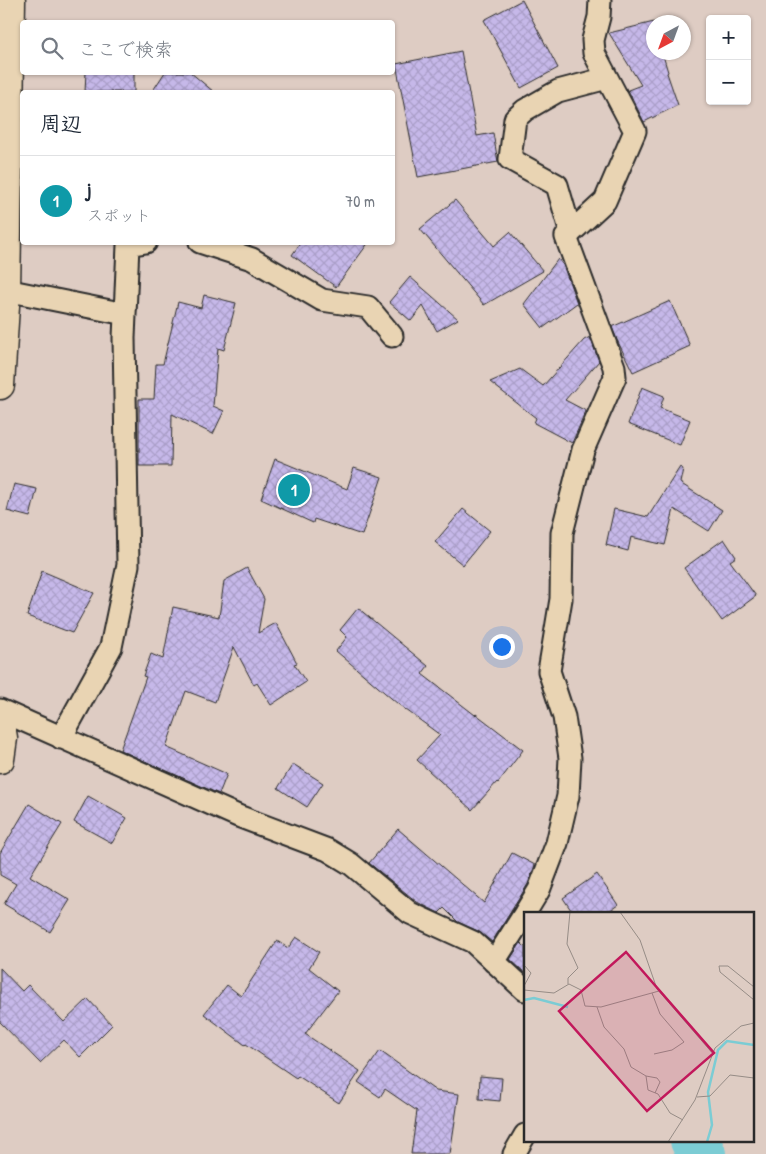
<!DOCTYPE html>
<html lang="ja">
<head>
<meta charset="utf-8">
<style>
	:root { --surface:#fff; --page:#f6f6f7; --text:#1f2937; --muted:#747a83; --line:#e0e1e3; --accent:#1a73e8 }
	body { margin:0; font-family:"Patrick Hand","Klee One",sans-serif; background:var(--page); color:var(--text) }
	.controls { position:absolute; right:15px; top:15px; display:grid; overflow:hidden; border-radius:5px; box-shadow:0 1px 4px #0004 }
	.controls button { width:45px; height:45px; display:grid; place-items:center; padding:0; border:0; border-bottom:1px solid var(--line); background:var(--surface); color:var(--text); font:25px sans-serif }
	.compass { position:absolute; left:646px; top:15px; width:45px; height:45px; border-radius:50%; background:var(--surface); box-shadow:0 1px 4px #0004; rotate:221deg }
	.you { position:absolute; left:501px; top:646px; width:18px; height:18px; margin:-12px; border:4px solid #fff; border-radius:50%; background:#1a73e8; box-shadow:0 0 0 8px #1a73e833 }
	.badge { display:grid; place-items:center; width:32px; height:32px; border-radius:50%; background:var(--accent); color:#fff; font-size:16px; font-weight:700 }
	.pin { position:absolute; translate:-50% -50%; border:2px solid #fff; box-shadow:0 1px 5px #0006 }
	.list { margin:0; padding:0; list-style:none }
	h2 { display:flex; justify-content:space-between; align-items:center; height:65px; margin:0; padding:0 20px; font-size:21px }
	h2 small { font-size:16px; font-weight:400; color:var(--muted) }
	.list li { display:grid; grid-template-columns:32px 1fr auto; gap:15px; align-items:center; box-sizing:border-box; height:90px; padding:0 20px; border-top:1px solid var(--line) }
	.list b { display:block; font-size:19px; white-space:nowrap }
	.list p { margin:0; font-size:16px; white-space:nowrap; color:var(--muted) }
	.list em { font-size:16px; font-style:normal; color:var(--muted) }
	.icon { flex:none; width:28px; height:28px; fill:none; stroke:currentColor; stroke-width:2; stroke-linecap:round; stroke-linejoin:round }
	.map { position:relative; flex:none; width:766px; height:1154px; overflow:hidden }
	.search { position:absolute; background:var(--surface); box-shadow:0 1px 4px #0004; left:20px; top:20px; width:375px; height:55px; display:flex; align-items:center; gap:12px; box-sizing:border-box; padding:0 18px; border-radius:5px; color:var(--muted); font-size:19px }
	.panel { position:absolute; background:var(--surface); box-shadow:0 1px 4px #0004; left:20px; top:90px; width:375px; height:155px; border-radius:5px }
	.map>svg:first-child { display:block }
</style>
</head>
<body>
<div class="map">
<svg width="766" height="1154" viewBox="0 0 766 1154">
	<defs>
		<pattern id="building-cross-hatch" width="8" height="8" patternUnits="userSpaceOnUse" patternTransform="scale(1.25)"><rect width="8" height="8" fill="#c6b8e9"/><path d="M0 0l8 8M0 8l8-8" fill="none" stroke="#aa9ec8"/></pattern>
	</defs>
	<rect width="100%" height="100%" fill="#deccc3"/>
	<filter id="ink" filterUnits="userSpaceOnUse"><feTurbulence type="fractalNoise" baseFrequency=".02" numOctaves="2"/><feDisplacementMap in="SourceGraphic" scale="10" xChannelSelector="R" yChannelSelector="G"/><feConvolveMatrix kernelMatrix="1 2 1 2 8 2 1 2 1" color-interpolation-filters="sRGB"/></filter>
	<g filter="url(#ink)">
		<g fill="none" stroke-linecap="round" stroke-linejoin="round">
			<path stroke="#7bccd4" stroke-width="48" d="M694 1140 702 1154"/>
		</g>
		<path fill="url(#building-cross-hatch)" stroke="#2b2b2b" d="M522 0 558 68 521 88 484 20Z
			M654 22V52H662L668 72 667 73 678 105 644 122 628 90 641 85 609 33Z
			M461 51 477 136 493 133 498 162 418 177 396 64Z
			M86 72H134V92H85Z
			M165 72H190L214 92H152Z
			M455 200 494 246 510 232 543 271 484 305 420 229Z
			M301 242H369L336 287 292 255Z
			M558 259 563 265 577 303 543 328 524 304Z
			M410 277 432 296 458 319 437 331 423 306 411 321 389 302Z
			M204 295 236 303 224 350 218 348 213 406 224 411 213 434 172 414 171 466H139V399H154L156 364H163L178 302 201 308Z
			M670 301 690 346 633 372 617 340 612 327Z
			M590 337 599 361 565 400 586 411 572 443 534 423 536 418 490 382 520 369 543 386 584 340Z
			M642 387 664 396 660 408 690 420 680 445 628 424Z
			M275 459 347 489 354 468 382 477 362 535 314 519 313 523 261 499Z
			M680 467 683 469 680 483 722 510 709 531 674 509 665 545 631 537 628 551 606 545 614 509 648 517Z
			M14 484 37 489 30 517 7 511Z
			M463 509 490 531 463 565 435 542Z
			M724 539 736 557 730 561 756 596 722 621 684 568Z
			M247 568 264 599 258 633 276 623 297 663 294 664 306 682 271 705 257 683 254 685 234 647 215 702 186 691 166 747 227 774 219 794 120 750 146 677 143 676 151 654 163 659 173 607 219 617 224 581Z
			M42 571 94 593 72 633 27 616Z
			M358 608 428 666 422 674 475 715 476 714 523 750 498 783 497 782 472 810 417 760 440 735 398 704 336 651 347 637 340 630Z
			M293 764 323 783 307 807 278 788Z
			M88 796 127 818 112 843 74 822Z
			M29 804 62 824 30 876 70 900 50 932 4 904 16 884 0 875V853Z
			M398 829 484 903 512 853 535 865 528 884 492 942 478 931 458 922 444 908 439 913 417 902 369 863Z
			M597 874 618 905 606 913H573L563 898Z
			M296 937 319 952 309 968 338 991 305 1034 360 1071 339 1103 298 1076 296 1078 246 1044 245 1045 204 1014 227 985 241 996 277 941 288 948Z
			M521 943 525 947V973L510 959Z
			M0 968 22 991 28 985 64 1022 88 999 112 1025 80 1057 64 1040 40 1063 0 1022Z
			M380 1051 436 1091 459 1094 450 1154H411L417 1111 385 1089 380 1097 358 1082Z
			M480 1076 502 1078 500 1101 479 1099Z"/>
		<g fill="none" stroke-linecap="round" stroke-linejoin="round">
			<g stroke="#2b2b2b" stroke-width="25">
				<path id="street" d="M571 233 557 185 510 159 515 119 525 110 558 91 607 78
					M200 242 252 259 322 300 368 307 392 336
					M6 290 125 314
					M0 710 238 816 328 850 351 864 410 913 473 942 525 990
					M61 738 111 647 128 565 124 338 128 245 146 242
					M525 913 539 890 557 843 568 796 570 758 564 717 549 671 561 599 562 533 583 450 615 377 614 367 566 237 605 201 635 131 594 53 593 40 599 17 600 0
					M494 962 525 913
					M514 1154 525 1135"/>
			</g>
			<g stroke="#2b2b2b" stroke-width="31">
				<path id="secondary" d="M0 385 6 290 11 0
					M0 721 3 738 0 759"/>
			</g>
			<use href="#street" stroke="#e9d4b3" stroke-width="21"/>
			<use href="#secondary" stroke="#e9d4b3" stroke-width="28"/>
		</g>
	</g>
	<g transform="translate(524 912)">
		<rect width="230" height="230" fill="#deccc3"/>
		<path fill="none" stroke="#7bccd4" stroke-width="2.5" d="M0 88 10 86 44 95M183 230 188 213 184 180 194 138 203 129 230 133"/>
		<path fill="none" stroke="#968c86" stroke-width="1" d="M96 0 116 28 133 77 190 143M0 53 7 61 0 74M44 72V66L54 56 43 32 46 0M230 75 204 54H195L196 60 230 88M0 78 30 81 45 72 57 78 61 94 77 95 135 79M128 81 136 102 160 130 148 138 130 142M73 95 80 115 100 137 107 155 122 164 124 178 134 182 146 201 159 208M122 164 133 166 136 170 131 181M173 185 186 184 206 163 230 166M144 230 171 188 191 136 217 114 230 111"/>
		<path fill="#c2185b" fill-opacity="0.15" stroke="#c2185b" stroke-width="2.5" d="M102 40 190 141 123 199 35 99Z"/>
		<rect width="230" height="230" fill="none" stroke="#2b2b2b" stroke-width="2.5"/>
	</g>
</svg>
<div class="controls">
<button>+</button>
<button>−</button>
</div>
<svg class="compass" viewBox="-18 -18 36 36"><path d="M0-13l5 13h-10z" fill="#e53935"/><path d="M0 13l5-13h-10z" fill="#747a83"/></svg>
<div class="you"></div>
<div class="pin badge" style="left:294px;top:490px;background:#0f9aa8">1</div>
<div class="search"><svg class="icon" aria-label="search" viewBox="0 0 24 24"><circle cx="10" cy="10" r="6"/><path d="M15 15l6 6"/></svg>ここで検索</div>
<section class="panel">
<h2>周辺<small></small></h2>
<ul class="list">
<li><span class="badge" style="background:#0f9aa8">1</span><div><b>j</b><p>スポット</p></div><em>70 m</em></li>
</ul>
</section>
</div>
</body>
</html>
